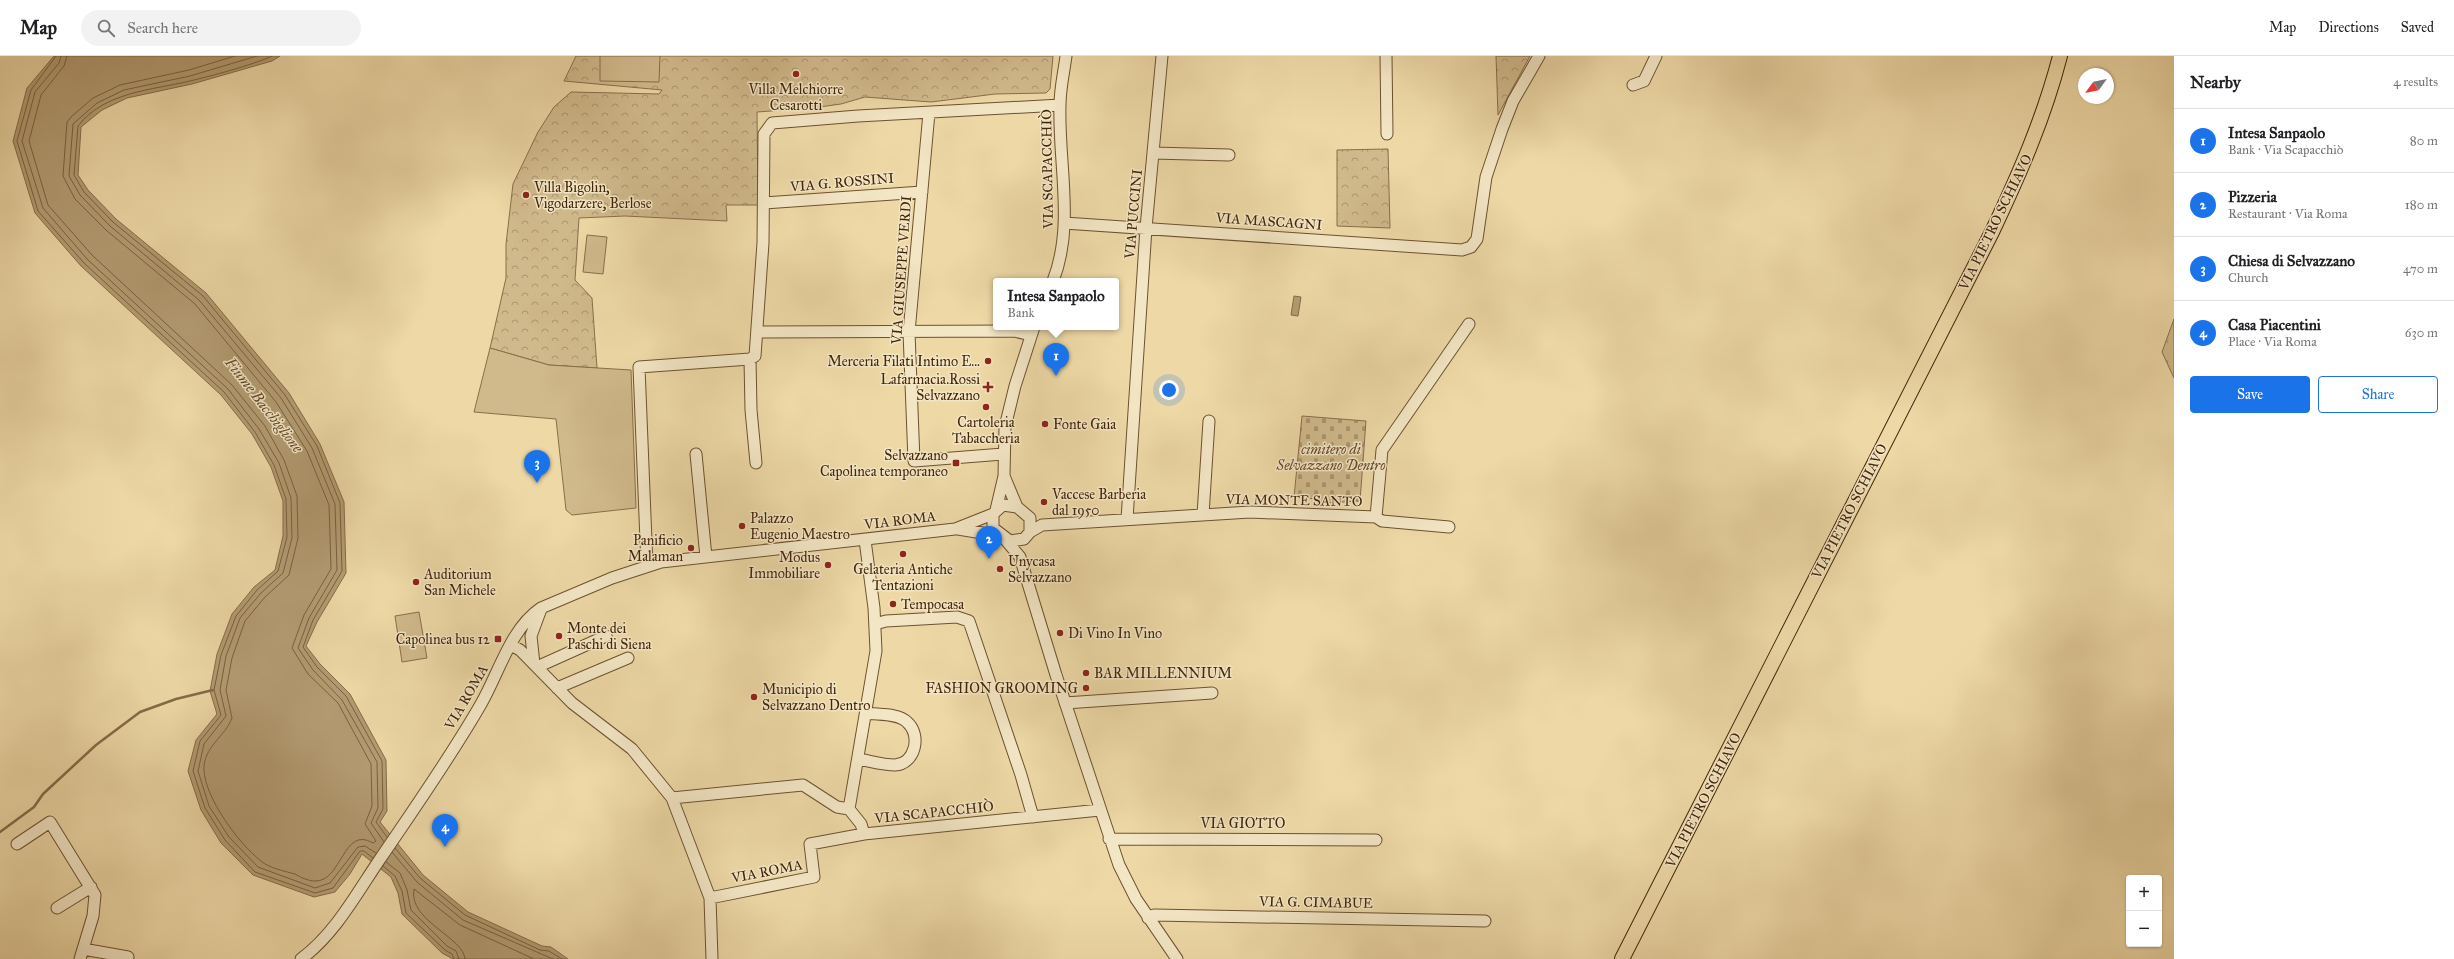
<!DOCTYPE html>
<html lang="en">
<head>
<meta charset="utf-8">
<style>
	:root { --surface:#fff; --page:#f2f2f2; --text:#202124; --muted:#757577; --line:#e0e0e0; --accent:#1a73e8 }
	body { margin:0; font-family:"IM FELL Great Primer",serif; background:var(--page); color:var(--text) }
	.controls { position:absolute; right:12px; bottom:12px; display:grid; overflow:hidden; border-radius:4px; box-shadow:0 1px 3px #0004 }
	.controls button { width:36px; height:36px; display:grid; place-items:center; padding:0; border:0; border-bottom:1px solid var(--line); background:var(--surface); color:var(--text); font:20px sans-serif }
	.compass { position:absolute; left:2078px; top:12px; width:36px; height:36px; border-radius:50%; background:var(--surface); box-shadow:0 1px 3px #0004; rotate:237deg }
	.you { position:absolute; left:1169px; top:334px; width:14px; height:14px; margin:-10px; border:3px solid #fff; border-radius:50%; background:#1a73e8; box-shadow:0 0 0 6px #1a73e833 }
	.badge { display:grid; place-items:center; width:26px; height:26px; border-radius:50%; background:var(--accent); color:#fff; font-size:13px; font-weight:700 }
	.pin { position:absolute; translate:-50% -33px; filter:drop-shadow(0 1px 2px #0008) }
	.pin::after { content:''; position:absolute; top:21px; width:14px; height:12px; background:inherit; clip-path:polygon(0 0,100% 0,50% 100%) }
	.popup { position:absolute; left:993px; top:222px; width:126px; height:52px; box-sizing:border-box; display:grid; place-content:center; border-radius:4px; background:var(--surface); filter:drop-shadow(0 1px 3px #0005); font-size:13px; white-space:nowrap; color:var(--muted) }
	.popup b { font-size:15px; color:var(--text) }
	.popup::after { content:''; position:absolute; left:50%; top:100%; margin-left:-8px; border:8px solid transparent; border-top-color:var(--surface) }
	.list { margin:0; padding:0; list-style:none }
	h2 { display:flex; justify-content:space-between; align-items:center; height:52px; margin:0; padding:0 16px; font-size:17px }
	h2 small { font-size:13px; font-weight:400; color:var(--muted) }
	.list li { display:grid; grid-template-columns:26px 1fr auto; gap:12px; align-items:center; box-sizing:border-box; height:64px; padding:0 16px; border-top:1px solid var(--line) }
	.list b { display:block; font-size:15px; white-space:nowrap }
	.list p { margin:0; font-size:13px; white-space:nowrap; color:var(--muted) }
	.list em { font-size:13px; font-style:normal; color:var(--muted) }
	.actions { display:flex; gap:8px; padding:12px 16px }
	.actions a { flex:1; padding:9px 0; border:1px solid var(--accent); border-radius:4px; text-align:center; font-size:14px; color:var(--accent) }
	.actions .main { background:var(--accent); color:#fff }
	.icon { flex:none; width:22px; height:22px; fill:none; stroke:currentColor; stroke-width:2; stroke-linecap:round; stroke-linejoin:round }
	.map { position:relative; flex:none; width:2174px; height:903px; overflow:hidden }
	header { display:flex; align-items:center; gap:24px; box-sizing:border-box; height:56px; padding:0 20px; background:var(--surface); border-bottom:1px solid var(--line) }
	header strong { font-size:19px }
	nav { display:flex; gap:22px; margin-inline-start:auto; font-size:14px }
	.search { width:280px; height:36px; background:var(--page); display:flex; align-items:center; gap:10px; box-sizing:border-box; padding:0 14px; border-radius:22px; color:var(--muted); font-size:15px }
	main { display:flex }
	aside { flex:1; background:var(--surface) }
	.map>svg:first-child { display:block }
</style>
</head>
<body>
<header>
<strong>Map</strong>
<div class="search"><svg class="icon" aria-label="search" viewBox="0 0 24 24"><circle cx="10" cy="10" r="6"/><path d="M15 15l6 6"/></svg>Search here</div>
<nav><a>Map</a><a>Directions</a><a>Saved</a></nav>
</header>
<main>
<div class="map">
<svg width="2174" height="903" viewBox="0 0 2174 903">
	<defs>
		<pattern id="grass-tufts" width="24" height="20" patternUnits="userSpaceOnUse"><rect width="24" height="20" fill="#d0b98b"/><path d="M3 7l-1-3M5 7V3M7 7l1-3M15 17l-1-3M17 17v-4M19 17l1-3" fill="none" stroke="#aa9670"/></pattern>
		<pattern id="cemetery-stones" width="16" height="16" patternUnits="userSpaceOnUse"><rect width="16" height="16" fill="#d0b98b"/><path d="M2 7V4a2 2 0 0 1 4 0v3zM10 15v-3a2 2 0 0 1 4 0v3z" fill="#aa9670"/></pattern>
		<pattern id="park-crowns" width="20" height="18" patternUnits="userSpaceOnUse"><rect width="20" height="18" fill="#d0b98b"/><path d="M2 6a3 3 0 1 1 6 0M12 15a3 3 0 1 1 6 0" fill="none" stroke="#aa9670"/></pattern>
	</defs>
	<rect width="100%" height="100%" fill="#edd8a6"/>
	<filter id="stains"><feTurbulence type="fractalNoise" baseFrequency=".005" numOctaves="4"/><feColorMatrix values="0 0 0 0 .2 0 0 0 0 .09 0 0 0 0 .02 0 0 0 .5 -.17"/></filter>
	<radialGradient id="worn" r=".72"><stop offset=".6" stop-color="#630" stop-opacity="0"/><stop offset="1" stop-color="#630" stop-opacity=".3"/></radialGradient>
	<path fill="url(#grass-tufts)" stroke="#896e4a" d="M2174 263V322L2162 296Z"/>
	<path fill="url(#cemetery-stones)" stroke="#896e4a" d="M1302 360 1366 365 1360 445 1324 447 1317 443 1294 441Z"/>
	<path fill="url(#park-crowns)" stroke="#896e4a" d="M576 0H1053L1050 33 1046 37 995 38 931 46 865 41 841 48 812 52 757 56 758 149H726L727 165 625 160 579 162 575 224 592 242 597 312 549 309 490 292 506 222V188L513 128 538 76 554 51 571 36 659 38 662 34 564 25Z
		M1496 0H1530L1498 59Z
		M1388 93 1390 172 1337 170V94Z"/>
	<path fill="#d0b98b" stroke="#896e4a" d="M600 0H660L659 26 600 25Z
		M587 179 607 181 603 218 583 216Z
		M490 292 549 309 631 314 636 452 572 459 566 454 556 363 474 356Z
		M419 556 427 602 402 606 395 560Z"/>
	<path fill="#b39b71" stroke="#866b48" d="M54 0H280L272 5 192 28 127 42 102 54 81 71 78 119 88 134 116 163 206 237 289 337 320 388 344 446 346 517 317 566 306 590 320 608 350 638 386 704 387 755 380 766 423 819 468 856 542 890 551 891 568 903H453L442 897 402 858 398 837 391 821 362 798 350 818 335 836 314 841 253 819 221 787 201 754 188 715 196 684 217 658 210 635 217 598 232 558 254 531 275 514 283 480V445L271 411 252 378 221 339 81 210 35 157 13 85 27 32Z
		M1294 240 1301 241 1298 260 1291 259Z"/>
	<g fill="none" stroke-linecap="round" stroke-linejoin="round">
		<path stroke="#7a603e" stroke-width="1" d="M56 0 31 34 17 85 38 155 84 207 224 336 255 376 274 409 286 443 287 481 278 515 257 534 236 560 221 599 214 634 221 659 200 685 193 715 205 752 225 784 255 816 315 837 333 832 360 795H364L373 802
			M61 0 59 7 35 36 22 85 43 152 88 204 228 333 259 373 279 407 291 442 292 482 283 517 261 537 240 562 226 600 220 634 226 660 204 688 198 715 209 750 229 781 258 811 315 832 330 827 358 791 365 790 376 797
			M67 0 64 10 41 39 29 85 48 149 92 199 232 329 265 370 284 404 297 440 298 482 289 519 265 541 245 565 232 602 226 634 232 662C225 681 203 691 204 714 205 742 239 788 261 805 269 812 284 815 295 818 300 821 308 825 315 825 342 826 343 769 373 787L376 785 365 768 372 750 371 708 338 647 308 618 292 592 304 559 331 513 329 449 307 395 276 346 195 248 106 174 75 143 63 120 67 66 72 60 93 42 120 29 189 14 235 0
			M257 0 190 20 124 34 97 47 73 68 69 120 80 139 110 170 199 244 281 342 312 392 335 448 337 514 309 562 298 592 313 614 342 644 377 706 378 752 371 767 384 786
			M272 0C253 9 211 20 190 25 152 34 104 36 78 70L74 119 84 136 113 166 203 240 285 339 317 390 340 447 342 515 313 564 303 591 317 611 346 640 382 705 383 753 376 766 387 781
			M395 792 420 822 465 859 540 894 549 895 562 903
			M392 796 417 826 463 864 553 903
			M386 806 400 817 407 834 411 854 447 890 456 895 459 903
			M383 810 395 820 402 835 406 857 445 894 452 898 454 903
			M465 903C464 881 408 865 414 833L460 869 534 903"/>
		<path stroke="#866b48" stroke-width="2.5" d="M0 776 34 751 43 738 96 689 140 656 176 643 213 634"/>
		<g stroke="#6d5131" stroke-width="13">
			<path id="minor" d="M1386 0 1387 78
				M1633 29 1644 25 1656 0
				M929 57 909 276 914 405 1003 398
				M1153 97 1229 99
				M764 147 922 136
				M1064 167 1462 194 1471 191 1477 183 1486 121 1502 73 1513 45 1539 0
				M1053 225C1075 169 1058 107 1060 49 1060 32 1064 16 1066 0
				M757 276 1014 275 1031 279
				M750 303 751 354 756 407
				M696 398 706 501
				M1004 420 1017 451
				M1003 449 1017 451 1030 462V476L1024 483 1010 485 993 472V458Z
				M996 454 1004 420 1005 371 1015 330 1034 271
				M1203 459 1209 365
				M1376 461 1382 394 1469 268
				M1127 463 1146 172 1162 0
				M958 473 1001 480
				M1030 476 1042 469 1250 456 1376 461 1382 465 1449 471
				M1004 482 1020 501 1056 619 1119 809 1136 843 1177 903
				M647 510 639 311 750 303 755 300 763 187 764 78 772 67 858 60 1060 49
				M875 568 886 565 957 561 969 565 1021 719 1033 761
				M511 589 520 594 572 647 632 693 672 742 710 842 712 903
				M534 608 531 580 541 553
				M537 611 606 580
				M557 632 628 602
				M1065 647 1212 637
				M858 703C870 705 883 709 895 709 915 708 922 679 907 666 898 657 878 659 866 657
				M672 742 803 729 837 751 849 753 861 768 864 778 1100 754
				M849 753 876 595 874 552 865 484
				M1109 783 1376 784
				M17 788 50 766 95 839 93 860 80 903
				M710 842 814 821 810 788 864 778
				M57 852 91 831
				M1148 862 1154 859 1485 865
				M83 893 128 901
				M301 903C335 878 357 837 380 803 414 753 450 702 481 648 499 617 510 573 541 552L612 522 661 506 955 473 993 458"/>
		</g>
		<g stroke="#42240a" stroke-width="16">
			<path id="major" d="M1622 903 1992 176C2019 119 2044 62 2060 0"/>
		</g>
		<use href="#minor" stroke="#f3e6c5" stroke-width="11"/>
		<use href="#major" stroke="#edd8a6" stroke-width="14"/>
	</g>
	<g fill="#8f2418" stroke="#f3e6c5" stroke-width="1.5">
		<circle cx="796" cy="18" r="4"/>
		<circle cx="526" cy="139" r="4"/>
		<circle cx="988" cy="305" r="4"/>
		<path d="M986 325h4v4h4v4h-4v4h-4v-4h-4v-4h4z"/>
		<circle cx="986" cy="351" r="4"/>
		<circle cx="1045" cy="368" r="4"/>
		<rect x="952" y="403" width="8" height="8" rx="2"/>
		<circle cx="1044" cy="446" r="4"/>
		<circle cx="742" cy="470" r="4"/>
		<circle cx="691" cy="492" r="4"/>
		<circle cx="903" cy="498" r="4"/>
		<circle cx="828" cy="509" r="4"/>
		<circle cx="1000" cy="513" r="4"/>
		<circle cx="416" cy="526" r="4"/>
		<circle cx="893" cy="548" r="4"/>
		<circle cx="1060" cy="577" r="4"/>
		<circle cx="559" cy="580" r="4"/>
		<rect x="494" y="579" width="8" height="8" rx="2"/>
		<circle cx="1086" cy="617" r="4"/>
		<circle cx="1086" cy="632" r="4"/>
		<circle cx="754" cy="641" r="4"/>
	</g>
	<g text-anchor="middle" stroke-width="3" stroke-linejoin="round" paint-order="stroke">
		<g font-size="14" fill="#42240a" stroke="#f3e6c5" text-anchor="start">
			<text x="796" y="38" text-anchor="middle">Villa Melchiorre<tspan x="796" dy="16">Cesarotti</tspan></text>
			<text x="534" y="136">Villa Bigolin,<tspan x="534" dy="16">Vigodarzere, Berlose</tspan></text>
			<text x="980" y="310" text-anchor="end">Merceria Filati Intimo E...</text>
			<text x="980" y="328" text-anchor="end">Lafarmacia.Rossi<tspan x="980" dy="16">Selvazzano</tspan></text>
			<text x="986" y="371" text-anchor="middle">Cartoleria<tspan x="986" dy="16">Tabaccheria</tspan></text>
			<text x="1053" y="373">Fonte Gaia</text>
			<text x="948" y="404" text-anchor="end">Selvazzano<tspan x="948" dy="16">Capolinea temporaneo</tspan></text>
			<text x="1052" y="443">Vaccese Barberia<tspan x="1052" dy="16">dal 1950</tspan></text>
			<text x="750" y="467">Palazzo<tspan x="750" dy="16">Eugenio Maestro</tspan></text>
			<text x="683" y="489" text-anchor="end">Panificio<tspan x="683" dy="16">Malaman</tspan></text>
			<text x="820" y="506" text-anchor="end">Modus<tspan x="820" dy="16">Immobiliare</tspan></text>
			<text x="1008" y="510">Unycasa<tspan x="1008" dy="16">Selvazzano</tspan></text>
			<text x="903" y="518" text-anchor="middle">Gelateria Antiche<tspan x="903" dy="16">Tentazioni</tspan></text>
			<text x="424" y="523">Auditorium<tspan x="424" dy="16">San Michele</tspan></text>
			<text x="901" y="553">Tempocasa</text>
			<text x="567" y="577">Monte dei<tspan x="567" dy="16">Paschi di Siena</tspan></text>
			<text x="1068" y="582">Di Vino In Vino</text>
			<text x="490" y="588" text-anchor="end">Capolinea bus 12</text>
			<text x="1094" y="622">BAR MILLENNIUM</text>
			<text x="1078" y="637" text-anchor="end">FASHION GROOMING</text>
			<text x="762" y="638">Municipio di<tspan x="762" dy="16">Selvazzano Dentro</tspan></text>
		</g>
		<g font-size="14" fill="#42240a" stroke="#f3e6c5">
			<text transform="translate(1047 113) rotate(-91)" y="5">VIA SCAPACCHIÒ</text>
			<text transform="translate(842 126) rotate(-5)" y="5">VIA G. ROSSINI</text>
			<text transform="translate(1133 158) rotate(-85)" y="5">VIA PUCCINI</text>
			<text transform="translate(1269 165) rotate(4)" y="5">VIA MASCAGNI</text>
			<text transform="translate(1995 166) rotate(-64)" y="5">VIA PIETRO SCHIAVO</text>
			<text transform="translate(901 214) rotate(-86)" y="5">VIA GIUSEPPE VERDI</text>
			<text transform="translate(1294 444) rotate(1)" y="5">VIA MONTE SANTO</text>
			<text transform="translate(1849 455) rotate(-63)" y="5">VIA PIETRO SCHIAVO</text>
			<text transform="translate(900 464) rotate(-7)" y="5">VIA ROMA</text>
			<text transform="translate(466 641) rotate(-60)" y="5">VIA ROMA</text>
			<text transform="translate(1703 744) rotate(-63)" y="5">VIA PIETRO SCHIAVO</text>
			<text transform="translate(934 756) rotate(-6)" y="5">VIA SCAPACCHIÒ</text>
			<text x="1243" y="772">VIA GIOTTO</text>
			<text transform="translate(767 815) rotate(-11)" y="5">VIA ROMA</text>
			<text transform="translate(1316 846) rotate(1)" y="5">VIA G. CIMABUE</text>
		</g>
		<g font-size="14" font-style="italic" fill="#66492a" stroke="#f3e6c5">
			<text x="1331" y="398">cimitero di<tspan x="1331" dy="16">Selvazzano Dentro</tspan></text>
		</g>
		<g font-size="15" font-style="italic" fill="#644829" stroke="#f3e6c5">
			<text transform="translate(264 349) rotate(52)" y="5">Fiume Bacchiglione</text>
		</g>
	</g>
	<rect width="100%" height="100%" filter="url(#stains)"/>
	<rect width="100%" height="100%" fill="url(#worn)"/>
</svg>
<div class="controls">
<button>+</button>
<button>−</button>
</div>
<svg class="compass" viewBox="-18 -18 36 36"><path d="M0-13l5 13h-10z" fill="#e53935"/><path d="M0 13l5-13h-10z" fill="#757577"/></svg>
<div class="you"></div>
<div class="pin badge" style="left:1056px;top:320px">1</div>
<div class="popup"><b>Intesa Sanpaolo</b>Bank</div>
<div class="pin badge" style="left:989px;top:503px">2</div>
<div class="pin badge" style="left:537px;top:427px">3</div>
<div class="pin badge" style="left:445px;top:791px">4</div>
</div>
<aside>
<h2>Nearby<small>4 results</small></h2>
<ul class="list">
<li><span class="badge">1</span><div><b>Intesa Sanpaolo</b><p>Bank · Via Scapacchiò</p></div><em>80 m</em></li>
<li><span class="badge">2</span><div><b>Pizzeria</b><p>Restaurant · Via Roma</p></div><em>180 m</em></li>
<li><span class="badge">3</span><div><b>Chiesa di Selvazzano</b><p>Church</p></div><em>470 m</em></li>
<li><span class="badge">4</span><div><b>Casa Piacentini</b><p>Place · Via Roma</p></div><em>630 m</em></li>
</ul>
<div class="actions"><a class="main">Save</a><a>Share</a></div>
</aside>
</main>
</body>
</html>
